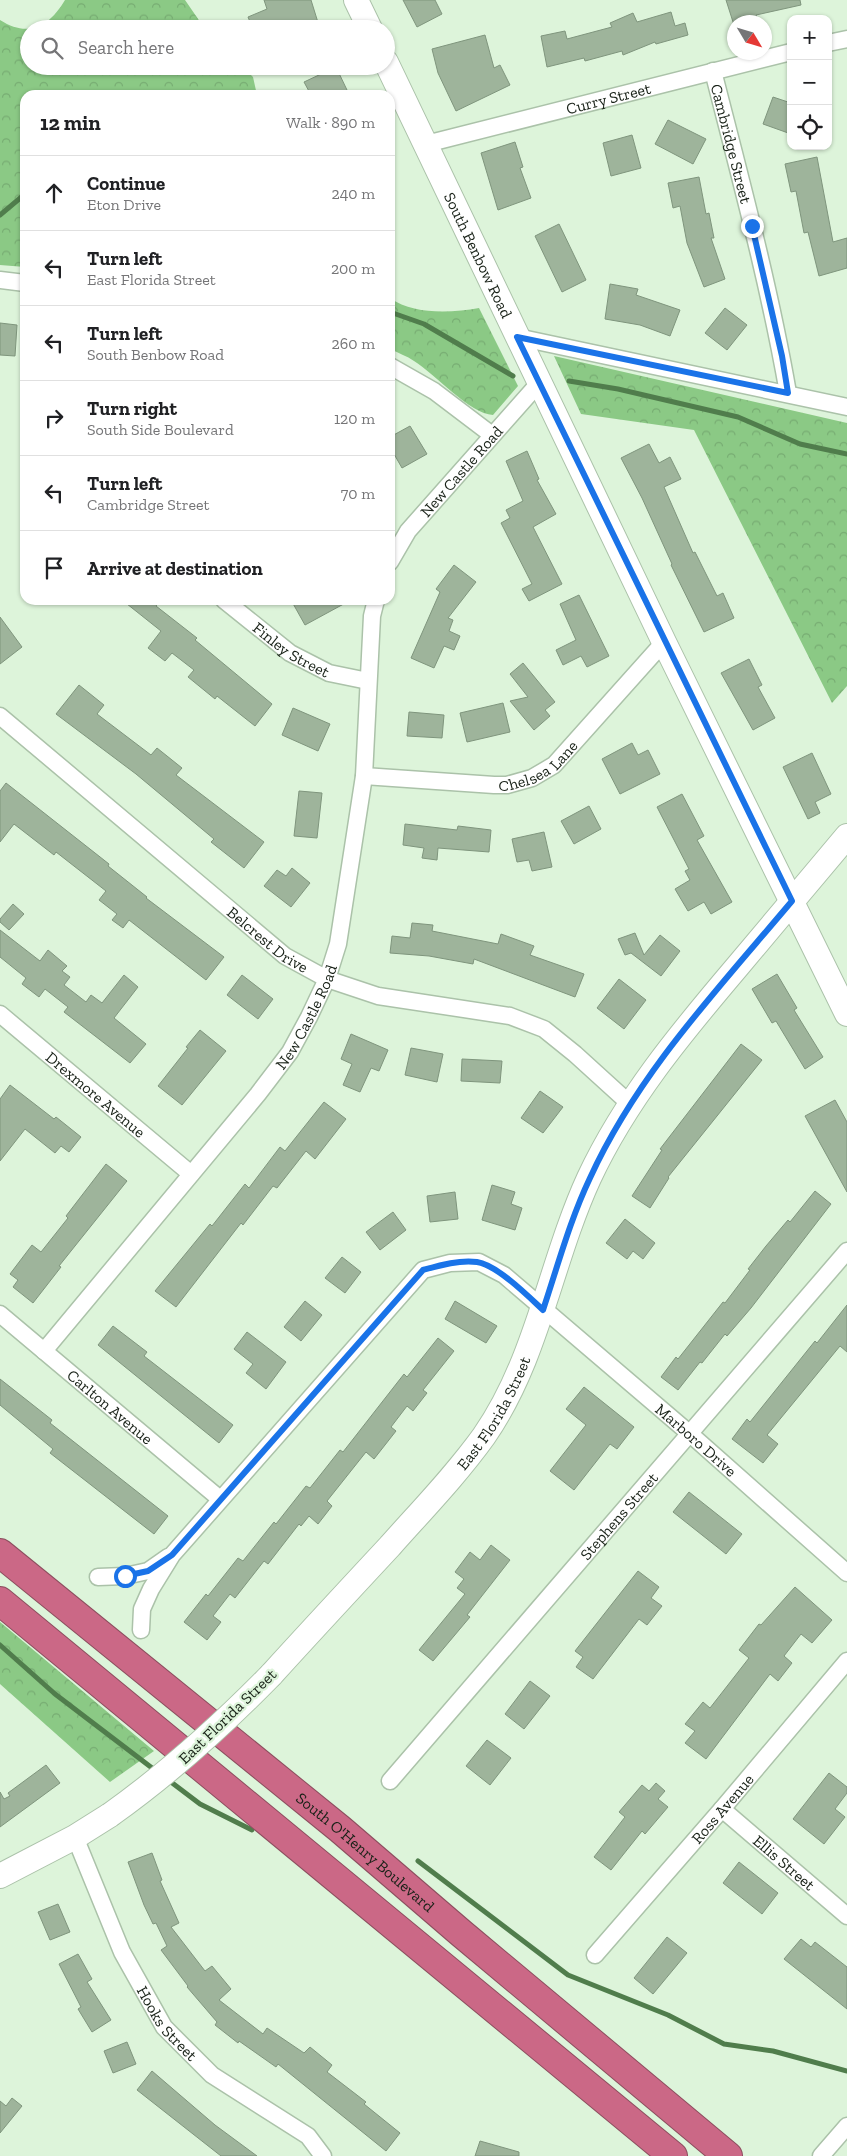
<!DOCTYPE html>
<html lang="en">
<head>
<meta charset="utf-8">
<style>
	:root { --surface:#fff; --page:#f6f6f6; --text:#202124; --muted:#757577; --line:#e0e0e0 }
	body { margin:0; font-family:"Zilla Slab",serif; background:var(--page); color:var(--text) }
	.controls { position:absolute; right:15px; top:15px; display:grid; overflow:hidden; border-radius:10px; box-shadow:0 1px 4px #0004 }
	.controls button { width:45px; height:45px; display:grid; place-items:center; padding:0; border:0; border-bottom:1px solid var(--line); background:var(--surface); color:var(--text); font:25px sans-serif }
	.compass { position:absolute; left:727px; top:15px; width:45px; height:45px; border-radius:50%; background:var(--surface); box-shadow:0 1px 4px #0004; rotate:128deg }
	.stop { position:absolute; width:15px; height:15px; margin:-11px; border:4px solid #1a73e8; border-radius:50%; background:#fff }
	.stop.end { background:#1a73e8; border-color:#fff; box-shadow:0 1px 5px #0008 }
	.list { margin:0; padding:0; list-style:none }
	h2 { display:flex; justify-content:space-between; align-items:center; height:65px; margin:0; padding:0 20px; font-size:21px }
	h2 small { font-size:16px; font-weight:400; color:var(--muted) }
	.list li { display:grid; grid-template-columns:32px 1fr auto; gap:15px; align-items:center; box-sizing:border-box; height:75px; padding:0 20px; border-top:1px solid var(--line) }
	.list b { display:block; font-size:19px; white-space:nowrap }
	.list p { margin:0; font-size:16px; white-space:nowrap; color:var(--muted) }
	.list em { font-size:16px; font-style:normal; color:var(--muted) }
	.icon { flex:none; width:28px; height:28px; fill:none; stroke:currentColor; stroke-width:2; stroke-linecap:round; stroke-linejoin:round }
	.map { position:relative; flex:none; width:847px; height:2156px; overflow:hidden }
	.search { position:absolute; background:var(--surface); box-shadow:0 1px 4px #0004; left:20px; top:20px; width:375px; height:55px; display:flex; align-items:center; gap:12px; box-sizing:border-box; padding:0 18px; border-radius:28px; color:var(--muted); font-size:19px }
	.panel { position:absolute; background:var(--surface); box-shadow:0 1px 4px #0004; left:20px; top:90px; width:375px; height:515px; border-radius:15px }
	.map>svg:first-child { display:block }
</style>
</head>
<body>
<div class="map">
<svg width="847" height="2156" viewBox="0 0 847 2156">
	<defs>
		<pattern id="forest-crowns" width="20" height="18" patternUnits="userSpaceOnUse" patternTransform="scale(1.25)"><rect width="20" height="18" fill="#8bc985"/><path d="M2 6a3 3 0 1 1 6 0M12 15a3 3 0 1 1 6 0" fill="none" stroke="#77ac72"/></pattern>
	</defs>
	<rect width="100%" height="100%" fill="#ddf4da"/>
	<path fill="url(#forest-crowns)" d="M65 0H185L205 29H29V66H242L253 77 257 95H25V267L0 265V20C28 38 49 27 65 0Z
		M390 298C414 315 451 313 479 308L518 386 493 415C470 414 435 374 414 361 407 356 398 353 390 349Z
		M554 356 847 423V686L832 703 694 430 581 414Z
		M0 1622 154 1751 110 1782 0 1684Z"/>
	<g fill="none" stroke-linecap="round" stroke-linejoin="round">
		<path stroke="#507d4c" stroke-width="5" d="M0 215 25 194
			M390 312 424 324 513 376
			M569 381 618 389 738 417 800 444 847 454
			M0 1645 55 1694 156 1771
			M167 1779 200 1804 252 1830
			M418 1861 568 1975 668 2015 724 2044 773 2051 847 2071"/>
	</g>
	<path fill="#9eb49b" stroke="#7f957d" d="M264 0H311L320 29H290L288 23 274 29H253L248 17 267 9Z
		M403 0H435L442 14 417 27Z
		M726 0H800L801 5 756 15 757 18 743 22H734V25Z
		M671 12 675 26 685 23 688 35 656 44 655 42 623 55 622 51 585 61 584 58 547 67 541 36 565 31 567 39 612 27 610 23 633 13 637 22Z
		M485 35 494 68 500 65 510 85 456 111 438 73 432 49Z
		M336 67 347 90 337 95H311L304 82Z
		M773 97 791 103V134L763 124Z
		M668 120 706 139 693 164 655 144Z
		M632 135 641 168 611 176 603 143Z
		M515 142 523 167 520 168 531 198 498 210 481 153Z
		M817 157 833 242 847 238V268L819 276 808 232 804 233 796 191 791 192 785 164Z
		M699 177 706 214 709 213 714 238H711L725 279 704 287 687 243 680 206 673 208 668 183Z
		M559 224 586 280 562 292 535 236Z
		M610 284 638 289 636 295 680 310 670 336 640 325 605 319Z
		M725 308 747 325 727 350 705 333Z
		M0 323 17 325 15 356 0 355Z
		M410 426 427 454 402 468 390 447V437Z
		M649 444 659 463 670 457 681 479 664 487 693 553 695 552 717 596 723 593 734 618 704 632 671 565 672 564 642 498 621 458Z
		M527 451 539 479 537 480 556 514 533 527 562 584 529 601 522 589 532 584 501 523 510 518 506 510 523 501 506 461Z
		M454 565 476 582 448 618 453 620 449 631 460 636 454 650 444 646 434 668 411 658 440 592 436 589Z
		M579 595 609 656 587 667 581 656 563 665 556 650 576 640 560 604Z
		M122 600H161L156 606 197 638 195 640 272 704 255 726 217 696 215 699 188 677 194 670 172 653 165 661 148 648 161 631Z
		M291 600H351L305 625Z
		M0 617 22 647 0 664Z
		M749 659 762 685 758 687 775 718 753 730 721 673Z
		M523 663 555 702 545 710 550 716 534 730 510 701 528 697 510 674Z
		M79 685 104 705 97 714 151 755 157 748 182 768 176 775 264 842 244 868 211 842 214 839 136 774 56 714Z
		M503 703 510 732 467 742 460 713Z
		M293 708 330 724 318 751 282 735Z
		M409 712 444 715 442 738 407 736Z
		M632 743 638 755 648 750 660 774 620 794 602 759Z
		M812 753 831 794 815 802 820 813 808 819 783 767Z
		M6 783 109 864 108 866 147 897 146 898 224 957 206 980 129 920 123 928 112 920 117 914 99 900 106 891 56 852 54 855 14 824 0 842V791Z
		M299 791 322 793 317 838 294 836Z
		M682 794 704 836 697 840 732 902 711 914 704 902 688 911 675 889 690 880 685 871 689 869 657 807Z
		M589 806 601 829 574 844 561 821Z
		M405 824 457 830 458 826 491 830 489 852 438 848 437 860 422 858 424 848 403 845Z
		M544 832 552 867 532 871 529 860 517 862 512 839Z
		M292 868 310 883 291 907 264 886 277 870 286 876Z
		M13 904 24 914 9 930 0 922V919Z
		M412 923 433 925 432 931 498 944 501 934 534 946 530 955 584 974 575 997 474 959 473 964 429 956 390 953 392 936 410 938Z
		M0 930 40 961 48 950 67 966 62 971 70 977 64 985 86 1002 91 995 102 1003 124 975 138 987 114 1018 146 1044 130 1063 64 1012 68 1007 45 989 39 997 22 984 26 978 0 957Z
		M635 933 644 955 660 935 680 951 661 976 631 953 625 955 618 939Z
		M777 974 797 1008 794 1010 823 1057 805 1069 776 1021 772 1023 752 989Z
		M242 975 273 999 258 1019 227 995Z
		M619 979 646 1000 624 1029 597 1008Z
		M200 1030 226 1051 182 1105 158 1086 188 1048 186 1047Z
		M351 1034 388 1050 379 1071 371 1068 360 1092 343 1085 352 1064 341 1059Z
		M741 1044 762 1060 668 1177 669 1178 650 1208 632 1196 662 1150 660 1149Z
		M411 1048 443 1054 437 1082 405 1075Z
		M462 1059 502 1061 500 1083 461 1081Z
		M10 1085 54 1119 56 1117 81 1137 69 1152 61 1146 55 1153 25 1129 0 1161V1099Z
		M540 1091 563 1107 543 1133 521 1118Z
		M835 1100 847 1122V1192L805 1116Z
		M324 1102 346 1119 315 1159 306 1151 277 1188 273 1186 243 1225 241 1223 176 1307 155 1291 210 1224 212 1226 245 1184 249 1188 280 1147 285 1151Z
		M106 1164 127 1181 59 1266 61 1267 33 1303 13 1287 18 1280 10 1274 32 1245 41 1252 68 1218 66 1216Z
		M492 1185 515 1192 511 1204 522 1208 515 1230 482 1220Z
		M815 1191 831 1204 751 1308 727 1336 725 1334 702 1363 700 1362 678 1390 661 1377 676 1357 678 1359 723 1302 725 1303 750 1270 748 1269 766 1246 788 1220 790 1222Z
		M455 1192 458 1219 430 1222 427 1196Z
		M393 1212 406 1230 380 1250 366 1232Z
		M625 1219 655 1243 643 1259 633 1251 627 1259 606 1243Z
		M342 1257 361 1272 345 1293 325 1278Z
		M305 1301 322 1315 301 1341 284 1327Z
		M455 1301 497 1326 486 1343 445 1319Z
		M847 1305V1352L840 1346 767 1435 778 1444 763 1463 732 1439 747 1419 750 1422 815 1341 817 1343Z
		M113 1326 147 1352 144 1356 233 1425 219 1443 98 1345Z
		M247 1332 286 1362 266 1389 246 1373 253 1364 234 1349Z
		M438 1338 454 1351 423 1390 427 1393 413 1411 407 1406 391 1427 396 1431 374 1459 366 1452 327 1501 332 1506 318 1524 309 1516 301 1526 299 1524 268 1564 264 1561 235 1598 230 1594 213 1616 221 1622 207 1640 184 1622 206 1594 208 1596 238 1558 243 1561 274 1522 276 1524 306 1486 310 1488 340 1450 343 1452 404 1374 407 1377Z
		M0 1379 52 1420 50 1423 168 1516 154 1534 50 1453 53 1449 0 1405Z
		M584 1387 634 1427 617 1449 610 1444 574 1490 550 1471 586 1425 566 1409Z
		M689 1492 742 1534 726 1554 673 1512Z
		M491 1545 510 1560 467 1615 470 1617 433 1661 419 1650 465 1594 457 1588 464 1579 455 1572 470 1552 480 1560Z
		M638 1571 659 1587 651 1598 662 1606 647 1625 639 1619 593 1679 576 1667 583 1657 575 1651Z
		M795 1587 832 1620 812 1643 801 1634 784 1656 792 1663 778 1681 770 1674 706 1759 685 1743 695 1731 685 1724 703 1702 710 1708 749 1658 739 1650 759 1624 761 1625Z
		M530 1681 550 1696 524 1729 505 1714Z
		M487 1740 511 1758 490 1785 466 1766Z
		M46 1765 60 1783 0 1827V1792L4 1799 10 1796 8 1793Z
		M829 1773 847 1787V1793L835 1809 845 1817 824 1844 793 1819Z
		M656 1783 665 1791 658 1799 668 1807 645 1834 642 1831 611 1870 594 1857 625 1817 619 1812 642 1785 649 1791Z
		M152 1853 162 1880 160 1881 179 1923 171 1927 205 1971 212 1966 231 1989 219 2000 263 2034 267 2028 304 2053 310 2047 332 2065 327 2072 366 2102 364 2104 400 2133 386 2151 278 2064 276 2067 239 2041 238 2043 215 2025 217 2022 187 1987 188 1986 161 1950 167 1946 156 1923 153 1924 144 1905 128 1862Z
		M739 1862 778 1893 762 1914 723 1883Z
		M58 1904 70 1932 50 1940 38 1912Z
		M667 1937 687 1953 653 1994 634 1978Z
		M801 1939 811 1947 815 1942 847 1967V2009L784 1959Z
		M78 1954 92 1979 87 1982 111 2020 92 2032 78 2009 81 2007 59 1964Z
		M127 2042 136 2064 113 2073 104 2051Z
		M152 2071 215 2125 257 2156H221L137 2090Z
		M12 2098 22 2106 0 2133V2101L6 2106Z
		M480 2141 519 2152V2156H475Z"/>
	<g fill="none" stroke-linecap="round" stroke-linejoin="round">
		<g stroke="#abc2a9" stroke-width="19">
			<g id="street">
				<path d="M828 43 847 39"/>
				<path id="s1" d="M713 71C740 177 769 284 788 393"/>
				<path id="s2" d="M426 144 791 52"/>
				<path d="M0 280 25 283"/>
				<path d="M517 337 847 407"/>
				<path d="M390 366 434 391 492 435"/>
				<path id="s3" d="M390 562 408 531 539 383"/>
				<path id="s4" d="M224 600 290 653 329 673 368 681"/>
				<path id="s5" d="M0 716 285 956 327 979 378 996 510 1016 544 1029 575 1054 630 1104"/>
				<path id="s6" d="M364 776 494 785H507L532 778 554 765 664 642"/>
				<path id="s7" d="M0 1014 191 1174"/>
				<path id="s8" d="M0 1314 220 1499"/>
				<path id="s9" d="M44 1351 258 1094 290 1052 309 1017 327 979 338 944 364 776 372 616 376 600"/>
				<path d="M98 1577 125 1576 148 1571 168 1557"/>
				<path id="s10" d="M141 1630 142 1609 151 1589 172 1555 423 1270 450 1263 479 1262 504 1275 689 1433 847 1573"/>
				<path id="s11" d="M390 1781 847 1251"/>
				<path id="s12" d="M722 1809 847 1916"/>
				<path id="s13" d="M75 1837 122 1952 164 2027 212 2075 308 2136 323 2156"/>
				<path id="s14" d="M595 1955 722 1809 847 1661"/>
				<path d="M821 2156 847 2126"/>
			</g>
		</g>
		<g stroke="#abc2a9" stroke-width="26">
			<g id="secondary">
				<path d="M356 0 370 29"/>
				<path id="s15" d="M386 62 664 642 847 1014"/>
				<path id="s16" d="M271 1675C310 1632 350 1589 390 1546 422 1510 456 1475 484 1436 538 1358 550 1263 589 1178 626 1099 681 1033 737 967 774 923 810 880 847 836"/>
				<path d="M0 1876 75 1837 110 1815"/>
			</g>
		</g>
		<g stroke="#8c4f5f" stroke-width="30">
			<g id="highway">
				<path id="s17" d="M0 1553 340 1829 461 1933 728 2156"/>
				<path d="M0 1601 673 2156"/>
			</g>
		</g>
		<use href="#street" stroke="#fff" stroke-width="16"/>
		<use href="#secondary" stroke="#fff" stroke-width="24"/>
		<use href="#highway" stroke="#cb6886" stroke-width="28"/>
		<g stroke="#abc2a9" stroke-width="26" stroke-linecap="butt">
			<path id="secondary-bridge" d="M110 1815C169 1773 220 1727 271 1675"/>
		</g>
		<use href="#secondary-bridge" stroke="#fff" stroke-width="24"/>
	</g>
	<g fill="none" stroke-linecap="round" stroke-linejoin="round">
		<path stroke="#1a73e8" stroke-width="6" d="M125 1576 148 1571 172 1555 423 1270C441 1265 458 1260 477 1262 497 1265 528 1296 543 1310 558 1265 570 1220 590 1178 638 1073 718 989 792 901L517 337 788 393 782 356 752 226"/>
	</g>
	<g text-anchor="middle" stroke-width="4.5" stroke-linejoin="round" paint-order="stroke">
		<g font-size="16" fill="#182117" stroke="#ddf4da">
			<text dy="6" stroke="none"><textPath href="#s2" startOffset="188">Curry Street</textPath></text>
			<text dy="6" stroke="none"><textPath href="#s1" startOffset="75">Cambridge Street</textPath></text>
			<text dy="6" stroke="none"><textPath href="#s15" startOffset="214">South Benbow Road</textPath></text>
			<text dy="6" stroke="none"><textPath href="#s3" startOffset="116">New Castle Road</textPath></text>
			<text dy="6" stroke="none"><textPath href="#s4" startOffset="84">Finley Street</textPath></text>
			<text dy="6" stroke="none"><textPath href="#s6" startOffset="180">Chelsea Lane</textPath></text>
			<text dy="6" stroke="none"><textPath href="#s5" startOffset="349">Belcrest Drive</textPath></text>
			<text dy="6" stroke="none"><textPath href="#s9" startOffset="426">New Castle Road</textPath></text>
			<text dy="6" stroke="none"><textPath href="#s7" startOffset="125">Drexmore Avenue</textPath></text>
			<text dy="6" stroke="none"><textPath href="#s8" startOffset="144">Carlton Avenue</textPath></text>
			<text dy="6" stroke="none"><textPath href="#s16" startOffset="345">East Florida Street</textPath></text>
			<text dy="6" stroke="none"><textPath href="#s10" startOffset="801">Marboro Drive</textPath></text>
			<text dy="6" stroke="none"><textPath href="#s11" startOffset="350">Stephens Street</textPath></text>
			<text transform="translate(227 1716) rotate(-44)" y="6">East Florida Street</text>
			<text dy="6" stroke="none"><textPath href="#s14" startOffset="194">Ross Avenue</textPath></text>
			<text dy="6" stroke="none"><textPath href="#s17" startOffset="472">South O'Henry Boulevard</textPath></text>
			<text dy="6" stroke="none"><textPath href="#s12" startOffset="82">Ellis Street</textPath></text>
			<text dy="6" stroke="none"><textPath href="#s13" startOffset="209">Hooks Street</textPath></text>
		</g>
	</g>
</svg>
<div class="controls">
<button>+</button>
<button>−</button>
<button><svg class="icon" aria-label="locate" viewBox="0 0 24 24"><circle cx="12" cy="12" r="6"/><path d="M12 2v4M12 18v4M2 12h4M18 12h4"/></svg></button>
</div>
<svg class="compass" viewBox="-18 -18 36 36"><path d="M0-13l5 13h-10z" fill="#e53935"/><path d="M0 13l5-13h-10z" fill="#757577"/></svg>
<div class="stop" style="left:125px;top:1576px"></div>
<div class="stop end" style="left:752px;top:226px"></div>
<div class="search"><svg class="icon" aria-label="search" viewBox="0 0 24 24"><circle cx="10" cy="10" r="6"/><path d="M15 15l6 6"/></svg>Search here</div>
<section class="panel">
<h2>12 min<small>Walk · 890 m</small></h2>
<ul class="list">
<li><svg class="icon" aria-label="ahead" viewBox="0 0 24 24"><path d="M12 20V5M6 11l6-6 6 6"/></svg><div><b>Continue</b><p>Eton Drive</p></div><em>240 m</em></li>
<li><svg class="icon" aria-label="left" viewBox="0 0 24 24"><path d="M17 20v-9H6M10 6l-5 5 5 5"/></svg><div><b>Turn left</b><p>East Florida Street</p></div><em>200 m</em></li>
<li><svg class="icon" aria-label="left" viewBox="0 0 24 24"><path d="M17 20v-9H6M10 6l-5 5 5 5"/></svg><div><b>Turn left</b><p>South Benbow Road</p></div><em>260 m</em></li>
<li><svg class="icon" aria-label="right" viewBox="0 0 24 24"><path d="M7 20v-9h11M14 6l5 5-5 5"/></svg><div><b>Turn right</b><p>South Side Boulevard</p></div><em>120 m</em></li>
<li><svg class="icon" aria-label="left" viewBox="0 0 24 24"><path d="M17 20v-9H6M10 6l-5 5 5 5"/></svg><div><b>Turn left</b><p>Cambridge Street</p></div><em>70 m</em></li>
<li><svg class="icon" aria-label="arrive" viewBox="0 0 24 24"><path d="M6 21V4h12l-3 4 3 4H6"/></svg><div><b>Arrive at destination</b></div></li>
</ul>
</section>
</div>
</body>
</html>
